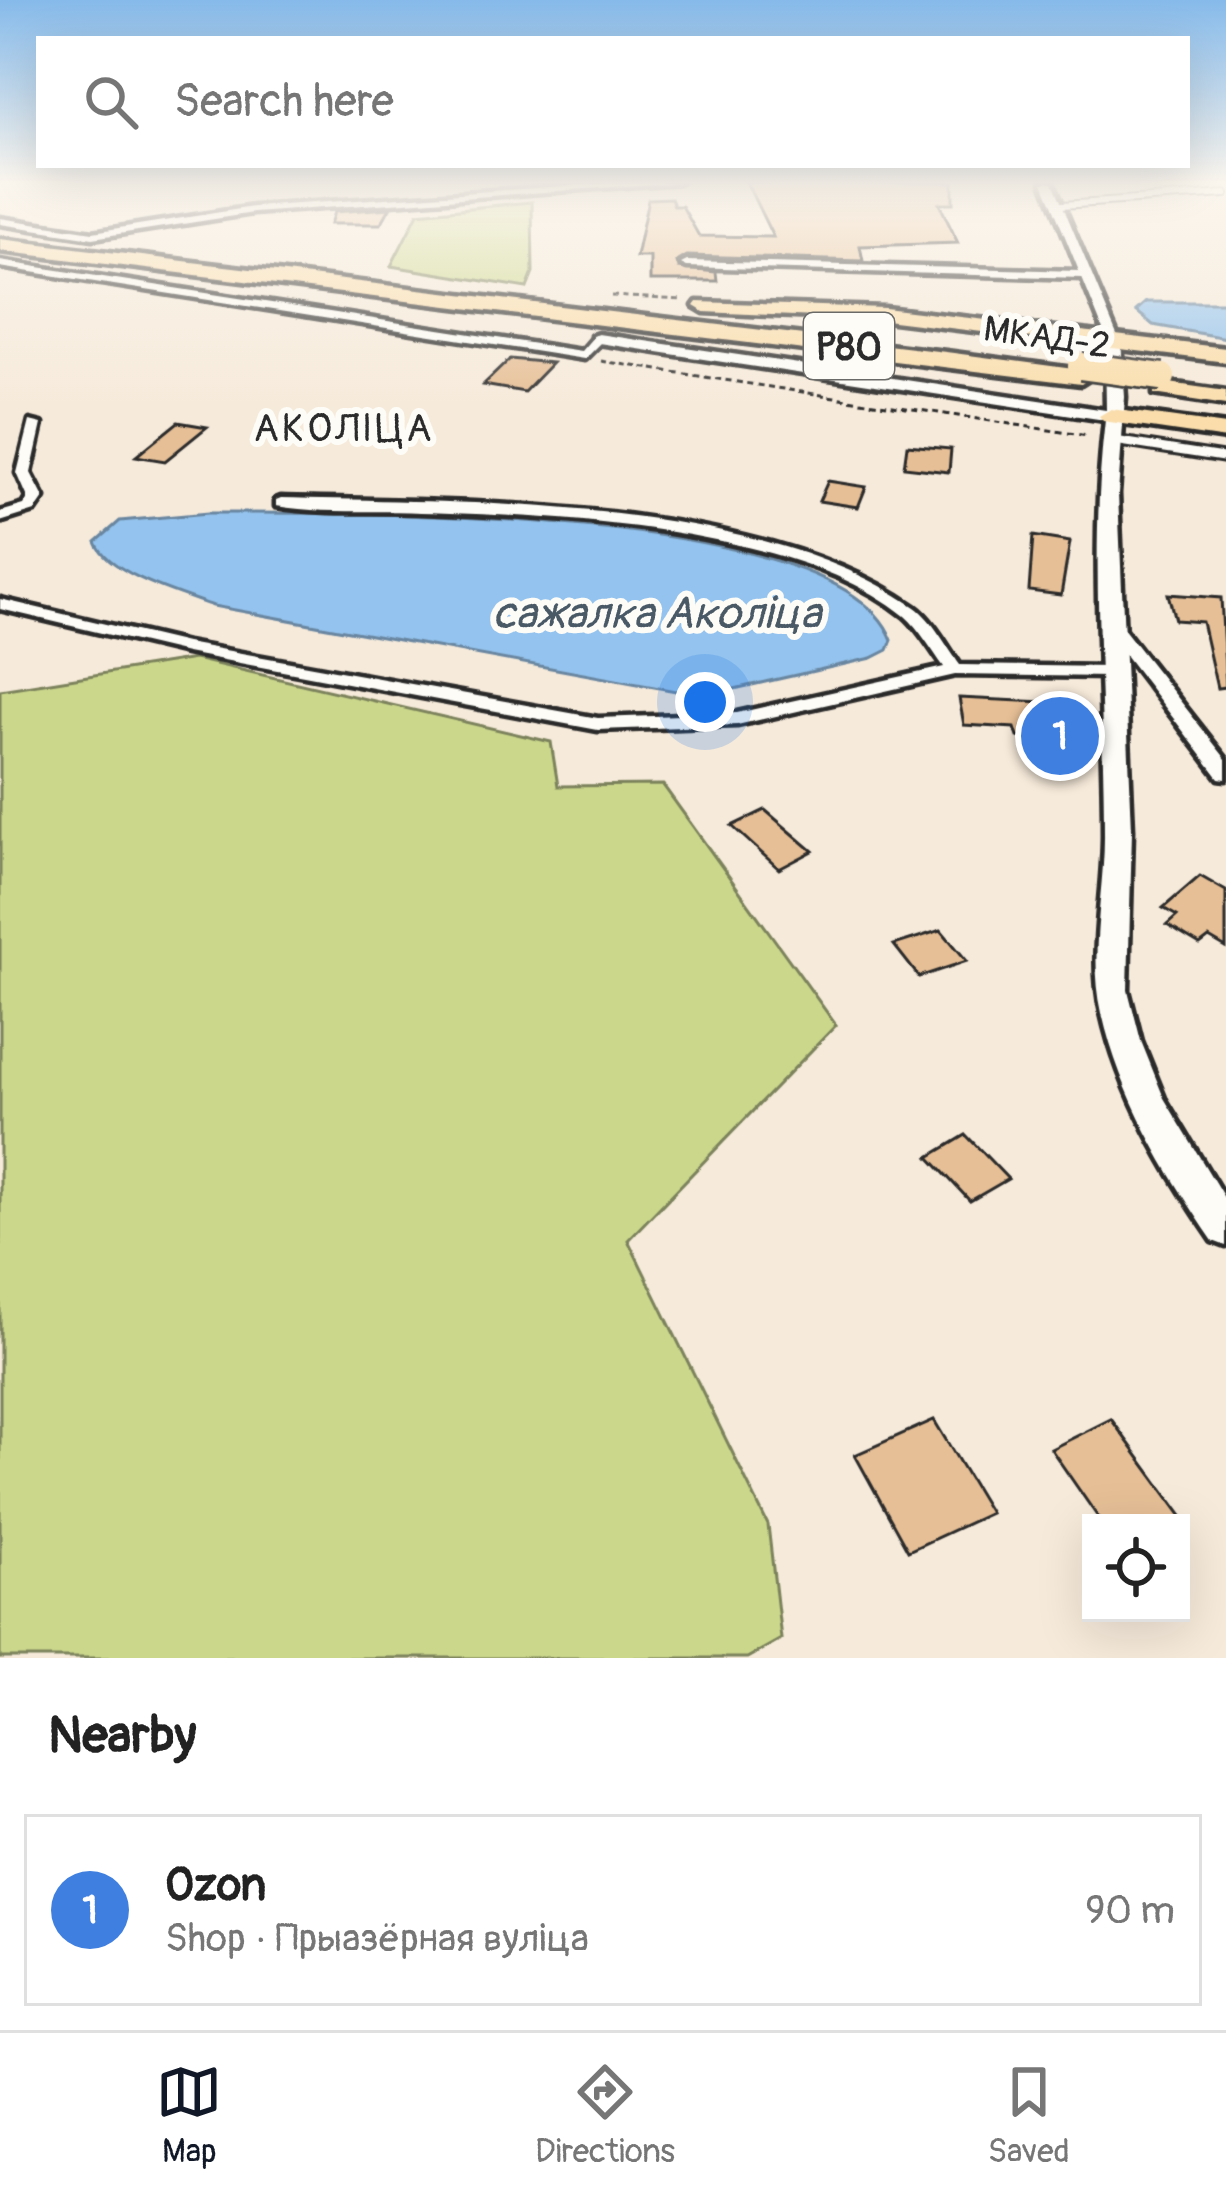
<!DOCTYPE html>
<html lang="en">
<head>
<meta charset="utf-8">
<style>
	:root { --surface:#fff; --page:#f2f2f2; --text:#222; --muted:#767676; --line:#e0e0e0; --accent:#111827 }
	body { margin:0; font-family:Pangolin,sans-serif; background:var(--page); color:var(--text) }
	.controls { position:absolute; right:36px; bottom:36px; display:grid; overflow:hidden; border-radius:0px; box-shadow:0 12px 48px #0002 }
	.controls button { width:108px; height:108px; display:grid; place-items:center; padding:0; border:0; border-bottom:3px solid var(--line); background:var(--surface); color:var(--text); font:60px sans-serif }
	.you { position:absolute; left:705px; top:702px; width:42px; height:42px; margin:-30px; border:9px solid #fff; border-radius:50%; background:#1a73e8; box-shadow:0 0 0 18px #1a73e833 }
	.badge { display:grid; place-items:center; width:78px; height:78px; border-radius:50%; background:var(--accent); color:#fff; font-size:39px; font-weight:700 }
	.pin { position:absolute; translate:-50% -50%; border:6px solid #fff; box-shadow:0 3px 12px #0006 }
	.list { margin:0; padding:0; list-style:none }
	h2 { display:flex; justify-content:space-between; align-items:center; height:156px; margin:0; padding:0 48px; font-size:51px }
	h2 small { font-size:39px; font-weight:400; color:var(--muted) }
	.list li { display:grid; grid-template-columns:78px 1fr auto; gap:36px; align-items:center; box-sizing:border-box; height:192px; margin:0 24px 24px; padding:0 24px; border:3px solid var(--line); border-radius:0px }
	.list b { display:block; font-size:45px; white-space:nowrap }
	.list p { margin:0; font-size:39px; white-space:nowrap; color:var(--muted) }
	.list em { font-size:39px; font-style:normal; color:var(--muted) }
	.icon { flex:none; width:66px; height:66px; fill:none; stroke:currentColor; stroke-width:2; stroke-linecap:round; stroke-linejoin:round }
	.map { position:relative; flex:none; width:1226px; height:1658px; overflow:hidden }
	.search { position:absolute; background:var(--surface); box-shadow:0 12px 48px #0002; left:36px; right:36px; top:36px; height:132px; display:flex; align-items:center; gap:30px; box-sizing:border-box; padding:0 42px; border-radius:0px; color:var(--muted); font-size:45px }
	.sheet { height:372px; background:var(--surface) }
	nav { display:flex; justify-content:space-around; align-items:center; box-sizing:border-box; height:168px; border-top:3px solid var(--line); background:var(--surface); font-size:33px; color:var(--muted) }
	nav a { display:grid; justify-items:center; gap:6px }
	nav .on { color:var(--accent) }
	.map>svg:first-child { display:block }
</style>
</head>
<body>
<div class="map">
<svg width="1226" height="1658" viewBox="0 0 1226 1658">
	<rect width="100%" height="100%" fill="#f6eada"/>
	<filter id="ink" filterUnits="userSpaceOnUse"><feTurbulence type="fractalNoise" baseFrequency=".00833" numOctaves="2"/><feDisplacementMap in="SourceGraphic" scale="24" xChannelSelector="R" yChannelSelector="G"/><feConvolveMatrix kernelMatrix="1 2 1 2 8 2 1 2 1" color-interpolation-filters="sRGB"/></filter>
	<g filter="url(#ink)">
		<path fill="#cbd88b" stroke="#7b825b" stroke-width="3" d="M532 202 533 273 527 288 391 266 418 213Z
			M194 659 551 742 558 786 663 785 836 1025 628 1240 768 1525 781 1639 747 1658H0V690Z"/>
		<path fill="#93c3ee" stroke="#6986a0" stroke-width="3" d="M1146 302H1226V338L1153 325 1136 311Z
			M208 513C337 514 840 503 892 640L888 650 872 658 703 696 213 606C183 595 108 574 96 542L120 521Z"/>
		<path fill="#e6bf96" stroke="#2b2b2b" stroke-width="3" d="M746 182H953V203H939L958 243 860 246 863 261 687 256 677 262 679 268 716 272 717 281H650V257H636L648 199 671 198 674 206H682L699 236 773 237Z
			M390 208 381 224H330L334 212Z
			M510 359 552 363 524 392 483 385Z
			M178 422 207 427 165 461 136 456Z
			M907 445 951 449 949 472 904 467Z
			M828 481 866 487 858 507 819 501Z
			M1033 536 1070 542 1061 595 1029 591Z
			M1168 594 1221 598 1226 687 1217 688 1202 622 1175 620Z
			M959 698 1044 702 1056 748 1018 737 1015 728 964 725Z
			M765 810 813 851 779 869 732 826Z
			M1200 876 1226 891V948L1209 938 1200 945 1167 925 1177 916 1163 908Z
			M941 930 967 961 919 977 894 945Z
			M966 1135 1008 1179 970 1201 929 1157Z
			M1111 1419 1187 1523H1102L1051 1449Z
			M934 1420 990 1513 908 1551 855 1455Z"/>
		<g fill="none" stroke-linecap="round" stroke-linejoin="round">
			<g stroke="#2b2b2b" stroke-width="10">
				<path id="service-far1" d="M1061 205 1226 194"/>
			</g>
			<g stroke="#2b2b2b" stroke-width="14">
				<path id="service" d="M1111 440 1226 458"/>
			</g>
			<g stroke="#2b2b2b" stroke-width="9">
				<path id="minor" d="M624 182H680L253 213 93 238 0 224V218L93 232 253 207Z
					M1043 182H1053L1119 340 1117 343 1107 340 1082 278 687 267 681 264 687 261 1079 271Z
					M0 261 581 351 594 336 604 339 584 359 0 267Z
					M30 421 42 424 31 473 44 498 35 511 0 522V512L24 505 28 498 17 473Z
					M281 498C469 503 757 497 915 607 933 620 947 647 960 665L1109 667 1118 672 1109 677 955 675 737 725 598 730 186 653 0 609V599L186 643 598 718 737 713 944 667C932 651 920 629 905 616 796 528 559 516 421 512 374 510 322 514 276 506V500Z
					M1109 617 1115 618 1226 759V779L1219 778 1103 626V618Z"/>
			</g>
			<g stroke="#2b2b2b" stroke-width="9">
				<path id="tertiary" d="M598 334 1106 410 1105 340 1113 335 1121 340 1125 397 1118 494 1132 830 1128 990 1141 1041 1164 1098 1226 1201V1246L1213 1241C1166 1172 1120 1095 1102 1013 1088 953 1105 891 1104 831 1104 694 1089 556 1105 420L592 342V336Z"/>
			</g>
			<g stroke="#2b2b2b" stroke-width="9">
				<path id="trunk" d="M0 239 946 352 1081 370 1092 377 1081 384 0 251Z
					M697 302 885 308 1226 348V362L885 320 704 312 694 306Z
					M1162 382 1226 391V405L1154 394V384Z
					M1111 409 1226 425V439L1103 421 1099 416Z"/>
			</g>
			<path stroke="#2b2b2b" stroke-width="3" stroke-dasharray="6 4.5" stroke-linecap="butt" d="M611 296 683 300
				M601 361 1088 436"/>
			<use href="#service-far1" stroke="#fdfcf7" stroke-width="6"/>
			<use href="#service" stroke="#fdfcf7" stroke-width="8"/>
			<use href="#minor" fill="#fdfcf7" fill-rule="evenodd"/>
			<use href="#tertiary" fill="#fdfcf7" fill-rule="evenodd"/>
			<use href="#trunk" fill="#faddab" fill-rule="evenodd"/>
			<g stroke="#2b2b2b" stroke-width="32" stroke-linecap="butt">
				<path id="trunk-bridge" d="M1081 366 1162 377"/>
			</g>
			<use href="#trunk-bridge" stroke="#faddab" stroke-width="26"/>
		</g>
	</g>
	<linearGradient id="sky" x2="0" y2="1"><stop stop-color="#86baea"/><stop offset="0.44" stop-color="#fbf6ee"/><stop offset="1" stop-color="#fbf6ee" stop-opacity="0"/></linearGradient>
	<rect width="1226" height="414" fill="url(#sky)"/>
	<g text-anchor="middle" stroke-width="12" stroke-linejoin="round" paint-order="stroke">
		<g font-size="36" fill="#2b2b2b" stroke="#fdfcf7">
			<text transform="translate(1047 336) rotate(8)" y="13">МКАД-2</text>
		</g>
		<rect fill="#fdfcf7" stroke="#6a6a68" stroke-width="3" x="804" y="313" width="90" height="66" rx="9"/>
		<g font-size="39" font-weight="bold" fill="#2b2b2b">
			<text x="849" y="360">Р80</text>
		</g>
		<g font-size="39" letter-spacing="3" fill="#2b2b2b" stroke="#fdfcf7">
			<text x="344" y="441">АКОЛІЦА</text>
		</g>
		<g font-size="45" font-style="italic" fill="#4a5966" stroke="#fdfcf7">
			<text x="657" y="628">сажалка Аколіца</text>
		</g>
	</g>
</svg>
<div class="controls">
<button><svg class="icon" aria-label="locate" viewBox="0 0 24 24"><circle cx="12" cy="12" r="6"/><path d="M12 2v4M12 18v4M2 12h4M18 12h4"/></svg></button>
</div>
<div class="you"></div>
<div class="pin badge" style="left:1060px;top:736px;background:#3f7fe0">1</div>
<div class="search"><svg class="icon" aria-label="search" viewBox="0 0 24 24"><circle cx="10" cy="10" r="6"/><path d="M15 15l6 6"/></svg>Search here</div>
</div>
<section class="sheet">
<h2>Nearby<small></small></h2>
<ul class="list">
<li><span class="badge" style="background:#3f7fe0">1</span><div><b>Ozon</b><p>Shop · Прыазёрная вуліца</p></div><em>90 m</em></li>
</ul>
</section>
<nav>
<a class="on"><svg class="icon" aria-label="map" viewBox="0 0 24 24"><path d="M3 6l6-2 6 2 6-2v14l-6 2-6-2-6 2zM9 4v14M15 6v14"/></svg>Map</a>
<a><svg class="icon" aria-label="directions" viewBox="0 0 24 24"><path d="M12 3l9 9-9 9-9-9zM9 14v-3h6M13 9l2 2-2 2"/></svg>Directions</a>
<a><svg class="icon" aria-label="saved" viewBox="0 0 24 24"><path d="M7 4h10v16l-5-4-5 4z"/></svg>Saved</a>
</nav>
</body>
</html>
